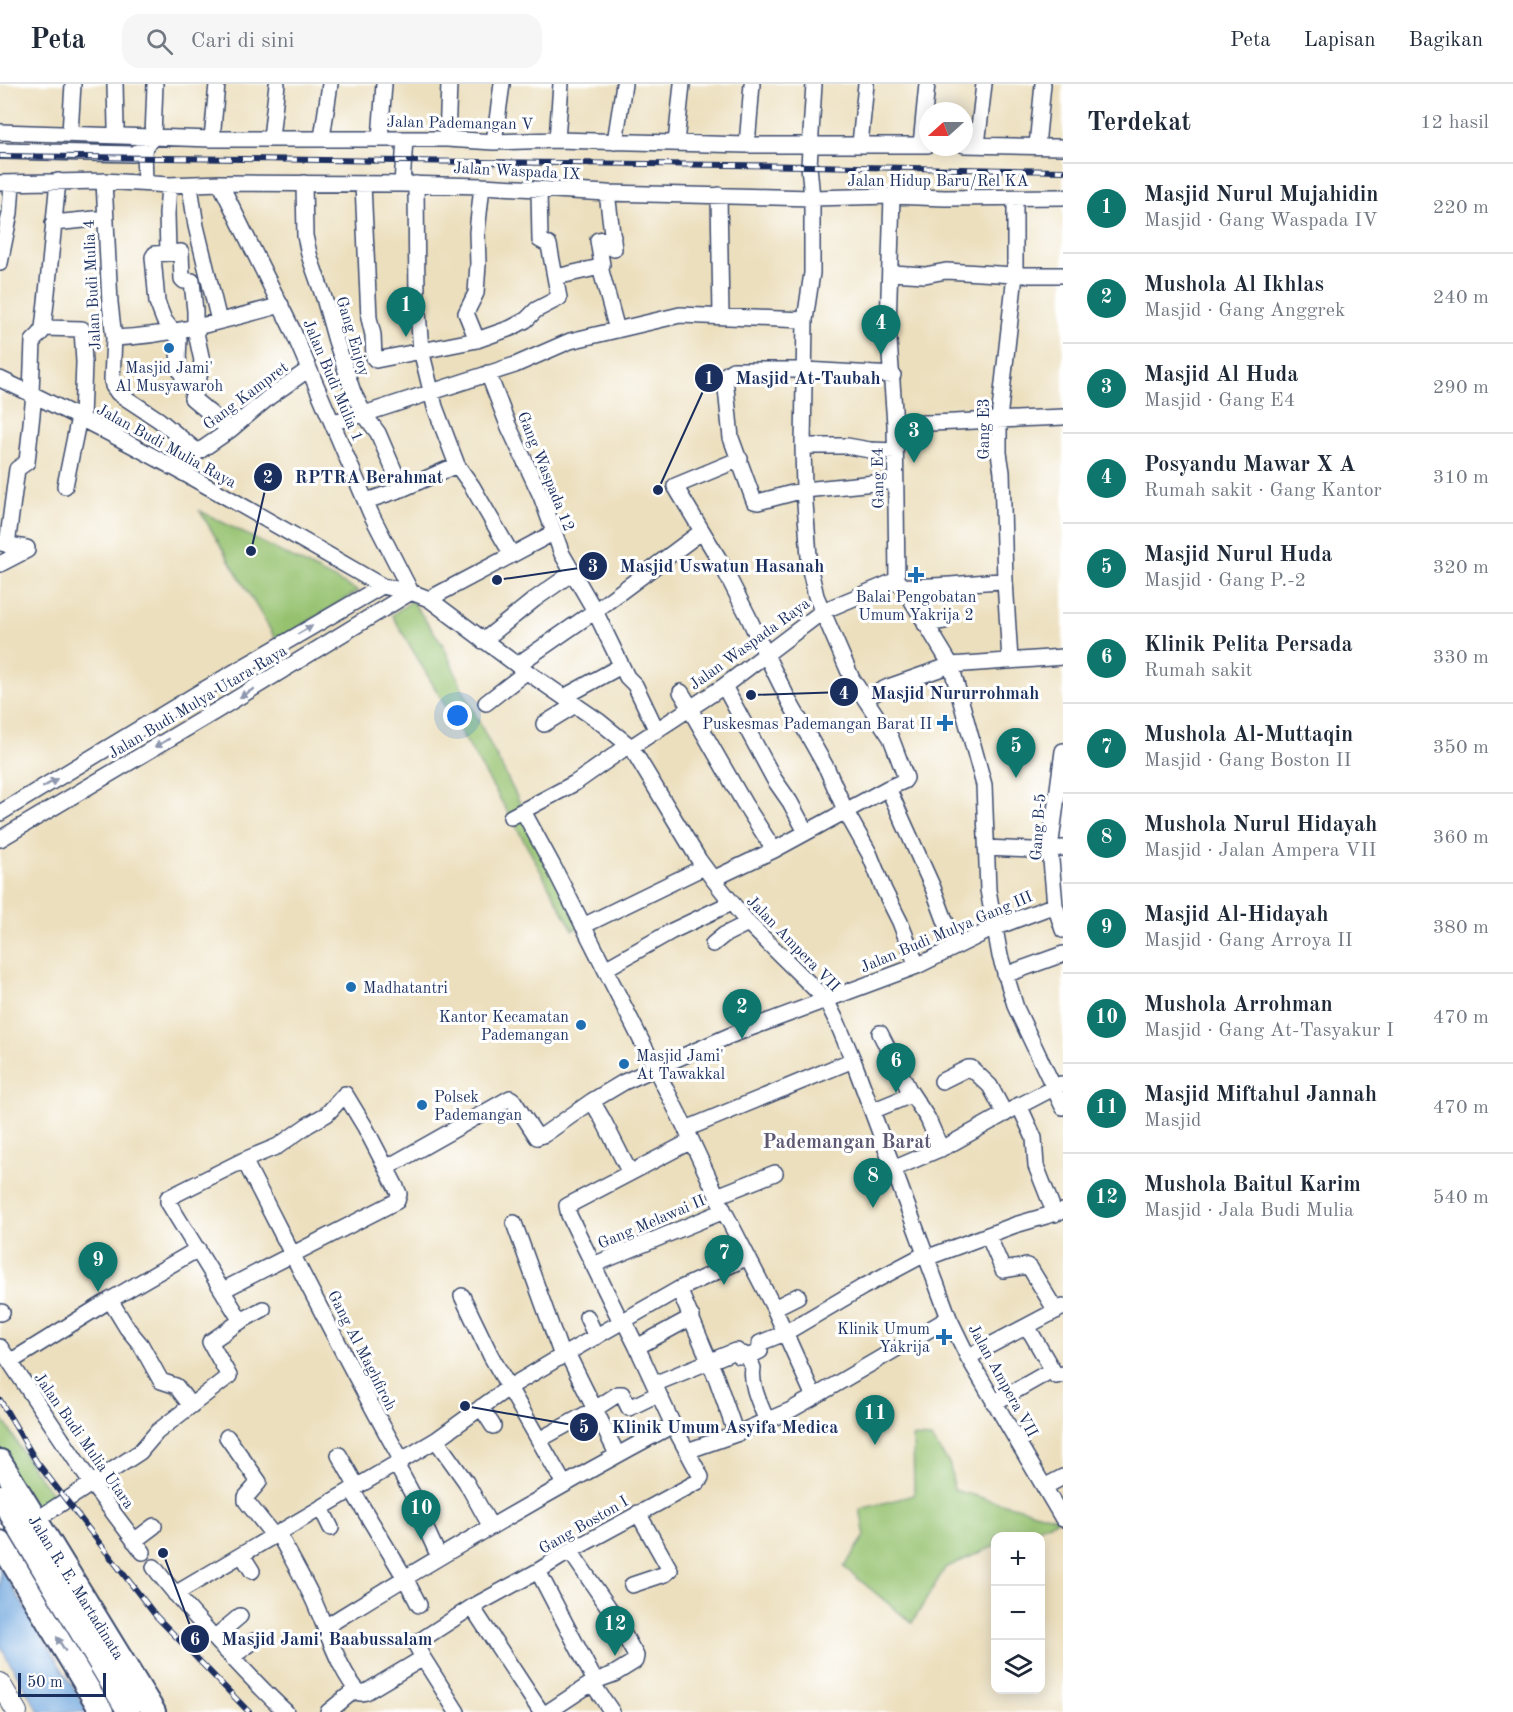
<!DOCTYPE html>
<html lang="id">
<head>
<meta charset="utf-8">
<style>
	:root { --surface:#fff; --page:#f6f6f7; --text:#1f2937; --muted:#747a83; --line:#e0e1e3; --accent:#0f766e }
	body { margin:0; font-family:"Old Standard TT",serif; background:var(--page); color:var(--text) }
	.controls { position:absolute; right:18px; bottom:18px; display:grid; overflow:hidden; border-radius:12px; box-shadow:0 3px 15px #0003 }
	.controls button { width:54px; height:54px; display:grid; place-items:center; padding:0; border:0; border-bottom:2px solid var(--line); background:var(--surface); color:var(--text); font:30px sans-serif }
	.compass { position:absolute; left:919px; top:18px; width:54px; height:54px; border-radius:50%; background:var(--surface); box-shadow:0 3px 15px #0003; rotate:249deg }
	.scale { position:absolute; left:18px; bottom:15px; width:88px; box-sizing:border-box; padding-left:6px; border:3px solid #1b2f5e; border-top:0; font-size:16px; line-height:21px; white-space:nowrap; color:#1b2f5e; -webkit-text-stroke:4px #fff; paint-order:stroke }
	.you { position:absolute; left:458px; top:632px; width:21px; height:21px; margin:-15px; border:4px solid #fff; border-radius:50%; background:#1a73e8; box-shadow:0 0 0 9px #1a73e833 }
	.badge { display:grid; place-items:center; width:39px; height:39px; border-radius:50%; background:var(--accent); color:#fff; font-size:20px; font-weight:700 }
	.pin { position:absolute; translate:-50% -50px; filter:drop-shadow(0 2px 3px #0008) }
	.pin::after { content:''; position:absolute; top:32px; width:21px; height:18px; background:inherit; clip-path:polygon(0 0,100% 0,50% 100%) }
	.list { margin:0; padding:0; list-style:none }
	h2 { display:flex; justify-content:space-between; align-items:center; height:78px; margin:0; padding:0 24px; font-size:26px }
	h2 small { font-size:20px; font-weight:400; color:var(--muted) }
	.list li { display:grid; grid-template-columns:39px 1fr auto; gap:18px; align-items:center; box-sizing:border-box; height:90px; padding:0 24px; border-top:2px solid var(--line) }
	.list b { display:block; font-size:22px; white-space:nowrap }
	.list p { margin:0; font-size:20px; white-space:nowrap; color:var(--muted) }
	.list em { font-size:20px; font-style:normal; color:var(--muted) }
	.icon { flex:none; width:33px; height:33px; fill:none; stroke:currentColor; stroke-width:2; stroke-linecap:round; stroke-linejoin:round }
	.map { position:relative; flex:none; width:1063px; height:1628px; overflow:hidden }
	header { display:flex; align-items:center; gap:36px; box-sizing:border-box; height:84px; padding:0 30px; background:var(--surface); border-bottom:2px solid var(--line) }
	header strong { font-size:28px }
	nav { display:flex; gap:33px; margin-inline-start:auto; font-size:21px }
	.search { width:420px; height:54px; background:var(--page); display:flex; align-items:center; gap:15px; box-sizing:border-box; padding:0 21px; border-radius:18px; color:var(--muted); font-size:22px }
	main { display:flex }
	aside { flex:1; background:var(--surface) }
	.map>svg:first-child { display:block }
</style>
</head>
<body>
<header>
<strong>Peta</strong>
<div class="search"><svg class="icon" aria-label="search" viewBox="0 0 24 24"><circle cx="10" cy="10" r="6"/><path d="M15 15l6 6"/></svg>Cari di sini</div>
<nav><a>Peta</a><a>Lapisan</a><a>Bagikan</a></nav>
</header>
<main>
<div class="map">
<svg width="1063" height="1628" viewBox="0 0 1063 1628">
	<rect width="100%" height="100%" fill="#fff"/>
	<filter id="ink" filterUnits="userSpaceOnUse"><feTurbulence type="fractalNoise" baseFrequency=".0167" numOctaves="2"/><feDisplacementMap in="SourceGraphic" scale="12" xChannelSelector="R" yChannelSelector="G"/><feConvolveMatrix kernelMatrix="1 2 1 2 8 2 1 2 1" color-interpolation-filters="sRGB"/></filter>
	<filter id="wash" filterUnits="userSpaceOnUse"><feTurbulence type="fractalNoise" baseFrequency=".008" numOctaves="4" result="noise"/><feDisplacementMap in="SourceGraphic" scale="24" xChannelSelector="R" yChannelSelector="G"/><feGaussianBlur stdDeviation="1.35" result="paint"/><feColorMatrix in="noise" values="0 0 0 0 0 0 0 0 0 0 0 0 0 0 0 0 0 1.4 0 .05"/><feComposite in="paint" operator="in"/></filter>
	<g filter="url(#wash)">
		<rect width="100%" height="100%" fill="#ecdfbd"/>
		<path fill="#96c26f" stroke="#587866" stroke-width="1.5" d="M200 427 358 507 277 557Z
			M412 517 443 561 464 608 582 842 573 846 513 737 392 531Z
			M0 1330 30 1381 61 1420 43 1431 0 1377Z
			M913 1353 931 1354 950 1381 954 1406 1060 1435 1018 1452H996L995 1462 945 1484 912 1539 844 1483 865 1452 860 1425 914 1411Z"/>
		<path fill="#6ea6dd" stroke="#446a9e" stroke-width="1.5" d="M0 1483 88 1628H39L0 1562Z"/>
	</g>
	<g filter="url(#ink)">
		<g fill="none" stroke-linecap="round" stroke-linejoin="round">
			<g stroke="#3a496c" stroke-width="18">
				<path id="minor" d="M115 0 116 43
					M0 48 212 55H447L494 58 557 56 747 61H928
					M70 49 73 0
					M153 53 155 0
					M271 54 277 0
					M322 54 330 0
					M212 55 217 0
					M380 55 384 0
					M447 55 449 0
					M557 56 561 0
					M494 58 502 0
					M615 58 624 0
					M676 59 682 0
					M860 60 866 0
					M747 61 752 0
					M921 61 927 0
					M964 61 1063 63
					M977 61 984 0
					M1037 62 1043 0
					M144 65 145 99
					M0 67 133 70 144 65 153 53
					M104 97 110 219 114 254 112 295 113 302 118 309 159 336 198 368
					M0 99 104 97 169 101 220 99 402 100 482 102 607 109 812 114 892 112 945 114 1063 113
					M220 99 292 245 371 430 411 508
					M304 99 305 152 310 174 324 214 336 257 353 308 364 330 378 349 402 405
					M363 100 369 234 373 251 374 274 376 276 477 256 511 244 526 236 536 226 559 214 549 161 540 156 539 105
					M402 100 405 55
					M416 100 417 216 421 266 435 323 457 381 472 402 512 471
					M190 102 196 142 219 237
					M607 109 614 165
					M719 111 721 232
					M892 112 888 243 895 340 897 496
					M53 139 105 134
					M168 168 167 130 169 101
					M0 179 10 129 12 99
					M600 183 617 246
					M891 189 925 191 946 187 1015 191H1063
					M556 193 600 183 602 181 598 156 613 153
					M43 244 82 245 84 278 82 335
					M114 254C171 252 226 236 281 221
					M477 256 466 229 476 209 478 180 477 148 482 102
					M488 289 508 341 541 412 562 470 595 527 627 593 635 601 657 647
					M893 291 805 286H733L727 290 725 294 731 354 754 417 758 418 804 406 895 397
					M0 295C131 356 257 430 382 502L411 508 429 515 517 581 600 638 631 663 699 776 713 795 748 839 826 916 837 938 853 976 949 1234 968 1273 1063 1435
					M197 304 187 301C176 281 178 277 179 255L164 236 157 218 153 173 155 170 181 168 182 195 184 197H192L195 227V244L202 277 197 304 192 314 230 346
					M31 309 33 257 41 249 43 244C49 195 53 146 58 97
					M333 338 364 330 515 281 570 257 680 231 805 236
					M895 340C951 339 1007 335 1063 333
					M803 362H847L870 366 895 367
					M740 375 675 402 720 477 748 532 766 571 790 619 827 685 846 728 869 769 884 806 900 838 917 882
					M171 383 198 368 230 346 268 314 309 285
					M65 402 79 333
					M366 417 402 405 457 381
					M0 459 27 464V466L0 480
					M7 461 17 385 27 378 34 311
					M903 502C937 504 971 498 1005 497
					M429 515 553 449
					M925 540 944 537
					M483 557 535 515 572 489
					M1010 576 1005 497 1002 388 999 369V335L1015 191V114
					M517 581 595 527 701 448
					M724 602 774 695 790 718 806 748
					M681 608 691 624
					M564 613 621 582
					M865 614 888 603 951 581 984 701 988 806 1000 872 1016 924 1063 1023
					M486 619 526 588
					M690 625 744 719 774 766
					M544 640 575 621
					M631 663 724 602 823 527 897 496 903 502 951 581 1063 573
					M1063 667 1050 765 1055 821 1063 846
					M888 704 933 804 955 863
					M523 727 554 784 686 1045 724 1127 774 1224 814 1313
					M0 729 200 608 382 502
					M511 733 575 699 629 661
					M0 755 216 627 411 508
					M986 764 1032 766 1063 764
					M713 795 774 766 888 704 904 697 906 694 891 654 852 595 816 512 810 486 804 406 803 362 805 236 812 189V114L809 82 814 0
					M583 842 704 783
					M713 860 724 851 748 839
					M605 885 672 847 731 819
					M1005 891 1063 870
					M880 949 909 1006 928 1035 941 1065
					M942 997 968 984H971L990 1002 1005 1030
					M1019 1021 1034 1054 1036 1082 1055 1130
					M872 1027 911 1011
					M686 1045 853 976
					M244 1076C296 1177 346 1278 402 1377
					M386 1084 510 1014 513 1016 537 1053 545 1050 592 1017
					M893 1085 949 1061 1013 1025 1061 1000
					M630 1089 603 1036 592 1017 624 998 729 952 917 882 994 844 1055 821
					M717 1112 775 1089
					M514 1139 562 1272
					M988 1151 1003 1186 1027 1182 1030 1184 1056 1227
					M926 1174 1015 1141 1063 1127
					M593 1181 724 1127
					M679 1205 716 1293 736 1350
					M462 1212 491 1272 564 1400
					M110 1216 127 1244 141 1261 161 1297 176 1302 191 1322
					M774 1224 798 1212
					M0 1229 2 1228
					M587 1233 596 1253
					M241 1237 263 1225
					M621 1238 569 1131 567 1122 691 1057
					M1027 1242 1056 1292 1063 1290
					M0 1263 91 1399 143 1468
					M637 1263 692 1233
					M567 1269 617 1370
					M748 1273 760 1267V1259L785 1249 863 1203 925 1170
					M748 1273 753 1284C750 1300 760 1320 766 1335
					M968 1273 1063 1223
					M10 1278 110 1216 198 1165
					M654 1300 735 1267H737L739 1272 743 1270 748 1273
					M994 1319 1052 1286
					M481 1323 493 1342
					M227 1353 259 1398 246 1413V1417L274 1452
					M436 1356 466 1398 491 1443
					M539 1356 595 1325 618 1310H622L629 1324 658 1310
					M687 1367 736 1350 789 1327 814 1313 949 1234
					M339 1371 357 1403
					M396 1380 420 1424 423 1438 439 1473
					M1044 1403 1063 1393
					M352 1406 405 1494 419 1521
					M321 1424 331 1444
					M36 1436 140 1368 157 1348 229 1292 210 1258 241 1237 168 1118V1114L244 1076 278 1062 308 1041 327 1030 345 1010 365 1043 396 1103 399 1110 397 1117 223 1206
					M278 1449C289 1470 301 1490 311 1511 325 1539 339 1589 360 1609L366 1608 423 1574 416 1561 418 1558 472 1523 538 1487 570 1467 699 1397 701 1393 673 1341 637 1263 624 1237
					M134 1457 154 1442
					M570 1467 609 1524 636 1572 635 1577 614 1590 595 1597
					M242 1471 252 1487
					M154 1483C174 1510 196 1533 218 1558 240 1582 262 1606 286 1628
					M538 1487 595 1597 548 1628
					M632 1501 665 1490 670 1486 638 1429
					M175 1510 436 1356 508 1304 567 1269 679 1205 748 1173
					M472 1523 541 1628
					M325 1543C439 1472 555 1404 673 1341
					M214 1554 240 1532
					M232 1573 254 1557
					M423 1574 457 1628
					M592 1599 612 1628
					M328 1628 356 1605"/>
			</g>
			<g stroke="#3a496c" stroke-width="22">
				<path id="major" d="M0 1599 17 1628"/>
			</g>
			<g stroke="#3a496c" stroke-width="26">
				<path id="highway" d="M0 1377 154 1628
					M0 1412 129 1628
					M0 1458 102 1628"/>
			</g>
			<use href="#minor" stroke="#fff" stroke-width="15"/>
			<use href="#major" stroke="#fff" stroke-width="20"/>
			<use href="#highway" stroke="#fff" stroke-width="22"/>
			<g stroke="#1b2f5e" stroke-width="6">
				<path id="rail" d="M0 72 809 82 1063 87
					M0 1316 36 1377 156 1532 249 1628"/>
			</g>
			<use href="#rail" stroke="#fff" stroke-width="4" stroke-dasharray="11" stroke-linecap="butt"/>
		</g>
		<defs><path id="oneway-solid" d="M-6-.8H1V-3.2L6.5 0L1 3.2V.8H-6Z" transform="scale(1.5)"/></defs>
		<g fill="#8d97ae">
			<use href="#oneway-solid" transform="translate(305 546) rotate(-30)"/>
			<use href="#oneway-solid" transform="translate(247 609) rotate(149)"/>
			<use href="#oneway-solid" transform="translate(162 659) rotate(149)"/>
			<use href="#oneway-solid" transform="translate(50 699) rotate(-31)"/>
			<use href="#oneway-solid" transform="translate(61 1560) rotate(-121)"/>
		</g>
	</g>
	<g fill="#1f6fb2" stroke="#fff" stroke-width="2">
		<circle cx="169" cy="264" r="6"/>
		<path d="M913 482h6v6h6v6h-6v6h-6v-6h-6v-6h6z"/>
		<path d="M942 630h6v6h6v6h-6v6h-6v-6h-6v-6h6z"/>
		<circle cx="351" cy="903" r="6"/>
		<circle cx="581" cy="941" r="6"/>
		<circle cx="624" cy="980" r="6"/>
		<circle cx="422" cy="1021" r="6"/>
		<path d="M941 1244h6v6h6v6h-6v6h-6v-6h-6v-6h6z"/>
	</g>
	<g text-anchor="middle" stroke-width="6" stroke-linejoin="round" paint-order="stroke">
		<g font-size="16" fill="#1b2f5e" stroke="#fff">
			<text transform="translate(460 38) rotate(1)" y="6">Jalan Pademangan V</text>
			<text transform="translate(517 86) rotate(3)" y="6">Jalan Waspada IX</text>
			<text x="938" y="102">Jalan Hidup Baru/Rel KA</text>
			<text transform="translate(91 201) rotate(-93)" y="6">Jalan Budi Mulia 4</text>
			<text transform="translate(354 252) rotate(73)" y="6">Gang Enjoy</text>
			<text transform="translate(334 296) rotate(67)" y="6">Jalan Budi Mulia 1</text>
			<text transform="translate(245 311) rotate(-37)" y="6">Gang Kampret</text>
			<text transform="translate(983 345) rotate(-90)" y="6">Gang E3</text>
			<text transform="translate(167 361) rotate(29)" y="6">Jalan Budi Mulia Raya</text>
			<text transform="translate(547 387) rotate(68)" y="6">Gang Waspada 12</text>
			<text transform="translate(877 394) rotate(-91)" y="6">Gang E4</text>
			<text transform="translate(749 559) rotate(-36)" y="6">Jalan Waspada Raya</text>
			<text transform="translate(197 617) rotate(-31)" y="6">Jalan Budi Mulya Utara Raya</text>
			<text transform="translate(1037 743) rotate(-86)" y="6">Gang B-5</text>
			<text transform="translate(946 847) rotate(-23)" y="6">Jalan Budi Mulya Gang III</text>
			<text transform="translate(794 859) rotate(46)" y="6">Jalan Ampera VII</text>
			<text transform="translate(651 1137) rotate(-23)" y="6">Gang Melawai II</text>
			<text transform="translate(363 1266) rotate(63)" y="6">Gang Al Maghfiroh</text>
			<text transform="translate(1004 1296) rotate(61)" y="6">Jalan Ampera VII</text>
			<text transform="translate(85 1356) rotate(55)" y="6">Jalan Budi Mulia Utara</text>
			<text transform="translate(583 1440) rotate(-30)" y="6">Gang Boston I</text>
			<text transform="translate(77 1503) rotate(58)" y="6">Jalan R. E. Martadinata</text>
		</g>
		<g font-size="16" fill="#1b2f5e" stroke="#fff" text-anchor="end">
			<text x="169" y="289" text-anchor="middle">Masjid Jami'<tspan x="169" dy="18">Al Musyawaroh</tspan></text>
			<text x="916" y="518" text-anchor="middle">Balai Pengobatan<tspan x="916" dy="18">Umum Yakrija 2</tspan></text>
			<text x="932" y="645">Puskesmas Pademangan Barat II</text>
			<text x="363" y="909" text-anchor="start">Madhatantri</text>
			<text x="569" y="938">Kantor Kecamatan<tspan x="569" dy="18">Pademangan</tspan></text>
			<text x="636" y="977" text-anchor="start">Masjid Jami'<tspan x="636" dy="18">At Tawakkal</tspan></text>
			<text x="434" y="1018" text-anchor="start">Polsek<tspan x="434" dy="18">Pademangan</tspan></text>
			<text x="930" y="1250">Klinik Umum<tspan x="930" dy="18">Yakrija</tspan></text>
		</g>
		<g font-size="20" font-weight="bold" fill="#5d5972" stroke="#fff">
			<text x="847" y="1064">Pademangan Barat</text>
		</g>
	</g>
	<path fill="none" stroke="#1b2f5e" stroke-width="2" d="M658 406L709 294M251 467L268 393M497 496L593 482M751 611L844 608M465 1322L584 1343M163 1469L195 1555"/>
	<g fill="#1b2f5e" stroke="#fff" stroke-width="2">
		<circle cx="658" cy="406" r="6"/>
		<circle cx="251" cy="467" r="6"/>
		<circle cx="497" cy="496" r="6"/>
		<circle cx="751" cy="611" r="6"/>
		<circle cx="465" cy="1322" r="6"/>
		<circle cx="163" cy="1469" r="6"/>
		<circle cx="709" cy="294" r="15"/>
		<circle cx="268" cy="393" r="15"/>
		<circle cx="593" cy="482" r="15"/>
		<circle cx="844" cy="608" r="15"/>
		<circle cx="584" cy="1343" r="15"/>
		<circle cx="195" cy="1555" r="15"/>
	</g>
	<g font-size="18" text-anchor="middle" font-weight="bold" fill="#fff">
		<text x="709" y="300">1</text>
		<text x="268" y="399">2</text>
		<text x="593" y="488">3</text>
		<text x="844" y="615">4</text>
		<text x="584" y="1349">5</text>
		<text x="195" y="1561">6</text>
	</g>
	<g font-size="18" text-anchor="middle" font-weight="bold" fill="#1b2f5e" stroke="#fff" stroke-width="6" stroke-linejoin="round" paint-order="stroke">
		<text x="808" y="300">Masjid At-Taubah</text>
		<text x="369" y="399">RPTRA Berahmat</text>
		<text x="722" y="488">Masjid Uswatun Hasanah</text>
		<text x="955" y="615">Masjid Nururrohmah</text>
		<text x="725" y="1349">Klinik Umum Asyifa Medica</text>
		<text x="327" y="1561">Masjid Jami' Baabussalam</text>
	</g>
</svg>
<div class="controls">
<button>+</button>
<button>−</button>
<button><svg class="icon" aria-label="layers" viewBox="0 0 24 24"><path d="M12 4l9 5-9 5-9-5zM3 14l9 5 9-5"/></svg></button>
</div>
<svg class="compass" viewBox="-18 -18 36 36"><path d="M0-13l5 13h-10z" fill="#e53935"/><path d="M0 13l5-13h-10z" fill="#747a83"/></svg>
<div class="scale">50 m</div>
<div class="you"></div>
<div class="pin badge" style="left:406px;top:253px">1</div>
<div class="pin badge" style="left:742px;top:955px">2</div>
<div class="pin badge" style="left:914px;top:379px">3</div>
<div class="pin badge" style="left:881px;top:271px">4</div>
<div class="pin badge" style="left:1016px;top:694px">5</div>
<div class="pin badge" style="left:896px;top:1009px">6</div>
<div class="pin badge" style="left:724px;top:1201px">7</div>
<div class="pin badge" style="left:873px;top:1124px">8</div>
<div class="pin badge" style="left:98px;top:1208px">9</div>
<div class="pin badge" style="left:421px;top:1456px">10</div>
<div class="pin badge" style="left:875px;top:1361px">11</div>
<div class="pin badge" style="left:615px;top:1572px">12</div>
</div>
<aside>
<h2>Terdekat<small>12 hasil</small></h2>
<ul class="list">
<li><span class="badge">1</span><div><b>Masjid Nurul Mujahidin</b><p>Masjid · Gang Waspada IV</p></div><em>220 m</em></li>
<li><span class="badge">2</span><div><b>Mushola Al Ikhlas</b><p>Masjid · Gang Anggrek</p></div><em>240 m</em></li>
<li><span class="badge">3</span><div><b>Masjid Al Huda</b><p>Masjid · Gang E4</p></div><em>290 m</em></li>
<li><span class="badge">4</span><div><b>Posyandu Mawar X A</b><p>Rumah sakit · Gang Kantor</p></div><em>310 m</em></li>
<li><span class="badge">5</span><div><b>Masjid Nurul Huda</b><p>Masjid · Gang P.-2</p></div><em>320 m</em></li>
<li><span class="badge">6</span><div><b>Klinik Pelita Persada</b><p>Rumah sakit</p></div><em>330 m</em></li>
<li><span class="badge">7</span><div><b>Mushola Al-Muttaqin</b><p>Masjid · Gang Boston II</p></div><em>350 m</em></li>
<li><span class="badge">8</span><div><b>Mushola Nurul Hidayah</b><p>Masjid · Jalan Ampera VII</p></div><em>360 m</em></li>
<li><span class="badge">9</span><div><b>Masjid Al-Hidayah</b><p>Masjid · Gang Arroya II</p></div><em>380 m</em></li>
<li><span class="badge">10</span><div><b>Mushola Arrohman</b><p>Masjid · Gang At-Tasyakur I</p></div><em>470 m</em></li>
<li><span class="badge">11</span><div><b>Masjid Miftahul Jannah</b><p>Masjid</p></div><em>470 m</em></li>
<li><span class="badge">12</span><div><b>Mushola Baitul Karim</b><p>Masjid · Jala Budi Mulia</p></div><em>540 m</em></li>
</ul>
</aside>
</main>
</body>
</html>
